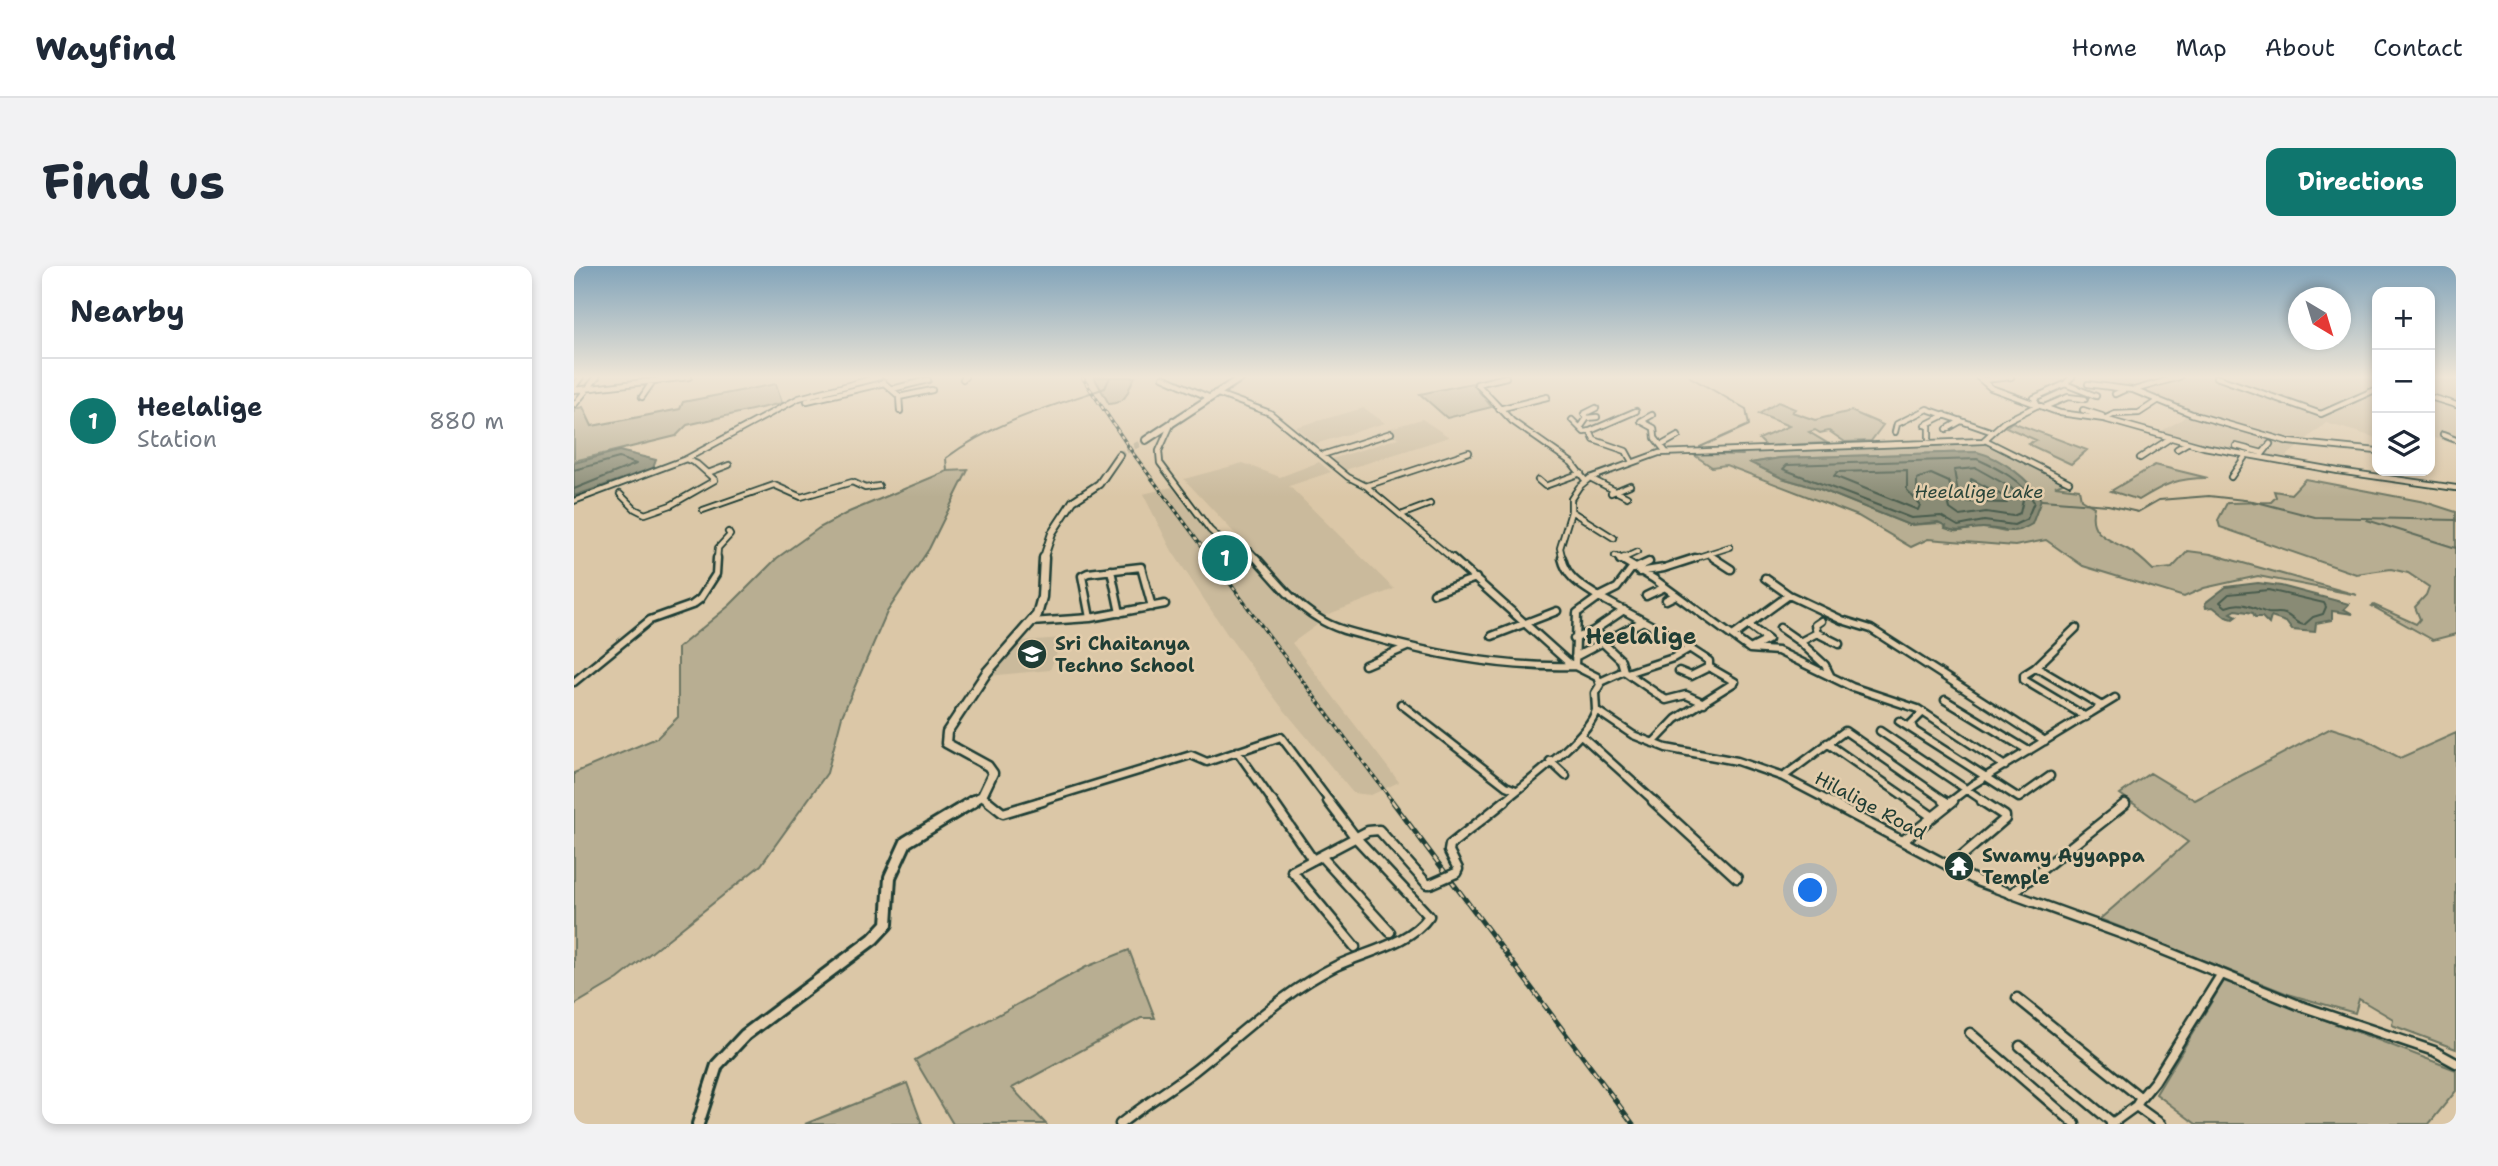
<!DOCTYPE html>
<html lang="en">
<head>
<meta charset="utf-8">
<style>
	:root { --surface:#fff; --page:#f2f2f3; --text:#1f2937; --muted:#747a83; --line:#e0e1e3; --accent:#0f766e }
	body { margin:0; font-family:"Shantell Sans",sans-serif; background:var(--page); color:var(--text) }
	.controls { position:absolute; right:21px; top:21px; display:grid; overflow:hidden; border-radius:14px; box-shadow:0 4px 10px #0003 }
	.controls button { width:63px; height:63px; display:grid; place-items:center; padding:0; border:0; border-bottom:2px solid var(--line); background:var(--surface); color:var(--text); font:35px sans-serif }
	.compass { position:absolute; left:1714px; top:21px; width:63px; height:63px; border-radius:50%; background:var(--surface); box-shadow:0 4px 10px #0003; rotate:142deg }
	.you { position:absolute; left:1237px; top:625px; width:24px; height:24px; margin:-18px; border:5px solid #fff; border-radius:50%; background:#1a73e8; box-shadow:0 0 0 10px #1a73e833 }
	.badge { display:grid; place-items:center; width:46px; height:46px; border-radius:50%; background:var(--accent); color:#fff; font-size:23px; font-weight:700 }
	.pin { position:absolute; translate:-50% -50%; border:4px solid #fff; box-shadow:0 2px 7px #0006 }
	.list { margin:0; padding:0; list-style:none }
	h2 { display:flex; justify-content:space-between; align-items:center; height:91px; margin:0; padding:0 28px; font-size:30px }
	h2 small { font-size:23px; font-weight:400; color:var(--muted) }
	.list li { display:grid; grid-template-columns:46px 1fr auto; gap:21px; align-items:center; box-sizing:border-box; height:126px; padding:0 28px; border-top:2px solid var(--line) }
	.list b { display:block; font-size:26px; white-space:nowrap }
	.list p { margin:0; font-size:23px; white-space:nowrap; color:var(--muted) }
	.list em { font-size:23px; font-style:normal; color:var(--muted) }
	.icon { flex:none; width:38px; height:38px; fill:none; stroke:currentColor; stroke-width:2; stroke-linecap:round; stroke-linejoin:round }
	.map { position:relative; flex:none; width:1882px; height:858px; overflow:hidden; border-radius:14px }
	header { display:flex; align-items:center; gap:42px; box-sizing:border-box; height:98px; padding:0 35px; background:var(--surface); border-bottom:2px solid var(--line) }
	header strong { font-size:33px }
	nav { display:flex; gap:38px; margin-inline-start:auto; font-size:24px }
	.intro { display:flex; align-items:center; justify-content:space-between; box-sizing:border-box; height:168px; padding:0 42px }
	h1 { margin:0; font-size:49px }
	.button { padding:18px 32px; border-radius:14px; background:var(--accent); color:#fff; font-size:24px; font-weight:700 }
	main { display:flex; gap:42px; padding:0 42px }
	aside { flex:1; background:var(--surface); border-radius:14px; box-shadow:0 4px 10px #0003 }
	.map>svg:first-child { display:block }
</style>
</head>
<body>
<header>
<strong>Wayfind</strong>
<nav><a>Home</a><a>Map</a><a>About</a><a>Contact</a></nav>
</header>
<div class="intro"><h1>Find us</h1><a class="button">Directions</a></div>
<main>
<aside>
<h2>Nearby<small></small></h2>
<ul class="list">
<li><span class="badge">1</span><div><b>Heelalige</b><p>Station</p></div><em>880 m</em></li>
</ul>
</aside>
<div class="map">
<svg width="1882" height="858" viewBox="0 0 1882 858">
	<rect width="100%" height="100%" fill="#dbc7a7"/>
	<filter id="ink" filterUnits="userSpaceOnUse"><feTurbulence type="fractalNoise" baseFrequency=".0143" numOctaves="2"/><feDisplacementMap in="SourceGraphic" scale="14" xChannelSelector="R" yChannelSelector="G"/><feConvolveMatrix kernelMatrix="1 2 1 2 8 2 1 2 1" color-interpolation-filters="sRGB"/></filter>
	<g filter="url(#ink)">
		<path fill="#caba9c" d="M1515 111H1803V172L1752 157 1709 193 1582 168 1607 154 1615 146Z
			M1856 111H1882V178L1856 171Z
			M790 142 811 157 741 178 722 161Z
			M848 153 875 171 771 204 758 193 825 172 813 163Z
			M745 196 757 206 715 220 820 323 747 351 666 273 610 213 669 197 706 211Z
			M598 221 634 267 646 274 657 287 677 293 743 359 718 377 825 516 797 529 779 527 706 439 653 368 598 285 569 228Z
			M489 372 476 404 414 410 447 375Z"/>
		<path fill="#b8ae92" stroke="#6c7663" stroke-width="2" fill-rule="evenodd" d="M520 111H561C552 124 556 136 535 138Z
			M898 117 918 141 873 152 846 128Z
			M202 118 208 137 113 159 102 170 0 195V143L9 141 18 160 106 143 109 136Z
			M1204 136 1221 143 1218 146 1241 154 1277 145 1309 159 1297 175 1271 176 1255 165 1246 167 1241 164 1235 166 1253 177 1192 180 1185 173 1215 160 1185 148Z
			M1438 156 1513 184 1497 198 1454 178 1462 174 1432 161Z
			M1411 177 1482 211 1489 217 1481 220 1505 223 1507 233 1520 241C1513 268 1534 273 1553 283 1563 288 1571 296 1579 304L1598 302 1614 285 1637 288 1783 329 1684 310 1630 322 1610 331 1509 300 1472 274 1441 280 1354 273 1337 281 1284 250 1152 199 1138 201 1117 187ZM1403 186 1445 209 1432 266C1424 265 1416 262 1409 262 1386 262 1386 272 1367 257L1335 259 1246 223 1208 212 1177 197 1206 192Z
			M1581 199 1634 212C1603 212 1591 218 1565 234L1537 225Z
			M394 204 355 283 313 346 268 450 253 507 187 599 44 713 0 739V507L83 472 104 451V382L156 339 203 292 245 262 275 246 373 205Z
			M1731 213 1851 236 1882 246V368L1859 374 1798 340 1800 339 1842 358 1846 353 1841 341 1852 329 1855 321 1834 307 1817 303 1782 308 1646 261 1644 254 1653 237 1697 236 1702 231 1700 225 1717 228Z
			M1757 462 1789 472 1826 492 1882 467V783L1818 759 1819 753 1785 733 1781 747 1714 728 1526 653 1614 576 1546 528 1576 507 1621 534Z
			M555 684 581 752H567L438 822 472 858H379L341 794 512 701Z
			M1650 715 1882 804V825L1855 858H1622L1582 828Z
			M333 817 348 858H231Z"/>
		<path fill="#898b75" stroke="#5f6c5b" stroke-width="2" d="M45 185 82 194 79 202 0 230V197Z
			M1403 186C1427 192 1456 213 1467 234L1458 258C1437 271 1431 262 1409 262 1393 262 1386 268 1371 262L1372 260 1364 256 1335 259 1246 223 1208 212 1177 197 1206 192Z
			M1684 317 1707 320 1775 338 1770 343 1779 348 1758 345V354L1742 357 1741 366 1718 364 1712 356 1697 351 1695 358 1688 351H1681L1679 347 1662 344 1657 347 1663 350 1659 353 1652 351 1639 341 1632 342 1631 337 1652 321Z"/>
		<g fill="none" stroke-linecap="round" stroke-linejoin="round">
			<path stroke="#495c4e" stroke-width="2" d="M1403 193C1425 203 1448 214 1460 236L1453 253 1440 259 1410 255 1384 260 1367 250 1337 252 1209 203 1213 199Z
				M1402 202 1436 221 1449 234 1446 247 1439 250 1412 246 1386 250 1376 243 1375 239 1384 227 1380 204Z
				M0 204 45 192 62 198 0 223
				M1333 204V224L1346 239 1344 244 1260 210 1263 206Z
				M1357 208 1375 216 1377 223 1372 230 1357 232 1343 225V213Z
				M1397 213 1429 230 1433 237 1395 236Z
				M1694 324 1750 337 1752 341 1749 348 1739 351 1730 359C1721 358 1719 351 1711 348 1706 346 1699 348 1694 347 1678 342 1669 334 1652 341L1646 336 1655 328Z"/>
			<path stroke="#5f6c5b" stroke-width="2" d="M1116 111 1172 143 1175 159 1126 181 1127 188 1169 189
				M373 205 372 192C420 156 475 141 531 122L536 111
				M1468 234 1534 239 1564 246 1585 234 1635 230 1679 235 1741 251 1882 254
				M1793 254 1882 282"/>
			<path stroke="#b5ab90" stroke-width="6" stroke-dasharray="6 2.5" stroke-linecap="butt" d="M545 189 572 174"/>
			<g stroke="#1f3d34" stroke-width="8">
				<path id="minor-far2" d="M589 111 634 131
					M932 111 903 118 938 155 998 197 1011 214
					M1404 111 1417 122 1486 147 1530 153 1630 181 1764 205 1882 222
					M1642 111 1747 148 1803 123
					M389 113 391 111
					M1409 114 1437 111
					M309 116 325 130 326 145
					M1491 118 1522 130
					M1514 118 1559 124 1618 148 1715 176 1803 185
					M0 121 7 111
					M318 123 354 114
					M0 124 115 111
					M1560 124 1605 111
					M641 127 696 147 774 211 792 220 880 294
					M1541 128 1552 123
					M68 131 79 115
					M325 131 358 124
					M1856 131 1882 139
					M233 135 310 117
					M1 138 23 111
					M1470 141 1494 131 1511 133
					M925 143 973 131
					M1509 144 1528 150
					M1078 149 1067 155 1080 162 1081 172 1092 186
					M1013 152 1023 151
					M1530 153 1541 148 1565 147 1585 134
					M599 154 585 185 586 197 636 264 660 286 676 285 684 294
					M998 154 1006 162
					M1373 163 1387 155
					M1016 165 1010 166 1006 162 1013 152 1010 148 1022 142
					M1321 166 1323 158 1353 143 1419 166
					M1869 169 1882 174
					M1355 172V160L1351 159 1371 149
					M1411 174 1495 216
					M1088 179 1104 170
					M1662 180 1689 187 1687 191
					M1603 183 1613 177
					M1689 187 1696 178
					M748 189 817 167
					M1566 192 1595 173
					M1058 196 1052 185 1020 174 1016 165 1062 145
					M134 207 155 199
					M1657 211 1672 189
					M1016 212 1053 231
					M964 214 971 220 1007 207
					M792 220 895 186
					M1037 227 1056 219
					M46 228 61 243 71 248 97 239 141 214 123 198 112 193
					M0 235 112 193 225 132 305 111
					M129 244 200 219 227 231 278 216 291 222 305 220
					M997 245 1040 272
					M827 249 856 238
					M1134 288 1143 294
					M1041 290 1048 294
					M143 294 144 282 156 269 154 266
					M989 294 986 282 997 246V233L1005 221 1016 212 1085 187 1409 175 1430 156 1464 139 1460 132 1491 118 1498 111
					M1046 294 1063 286
					M1115 294 1156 281"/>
			</g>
			<g stroke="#1f3d34" stroke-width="11">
				<path id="minor-far1" d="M682 292C701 313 720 338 744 352 762 364 784 368 805 373 870 391 933 402 1001 400L1003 347 1025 331C1008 320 993 313 988 292
					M878 292 995 397 1023 411 1026 419 1021 427 1022 444 1059 469 1092 482 1163 495 1209 511 1257 536
					M1045 292 1080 313 1176 383 1204 385 1278 421 1344 443 1431 500
					M1140 292 1157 303
					M1046 294 1050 292
					M1060 303 1075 296
					M537 304 546 347
					M1065 306 1090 302 1121 292
					M860 327 902 312
					M1215 329 1268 354 1297 363 1471 475
					M1072 330 1091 321
					M1025 331 1095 369 1135 395V401L1161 416 1102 453 1079 477
					M1025 331 1043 322 1058 302
					M1092 334 1102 329
					M516 352 508 310 514 307 567 301 578 341
					M457 356 516 352 591 338
					M1174 359 1194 374 1178 382
					M1206 362 1226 376
					M1243 367 1226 376 1251 399 1256 409
					M1243 367 1265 378
					M1243 367 1241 359 1247 355
					M918 370 983 345
					M1159 370 1215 329 1191 312
					M1000 373 1019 365
					M1035 375 1019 365 1050 344
					M1030 378 1047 394 1050 405 1092 434 1112 429 1130 437
					M1001 391 1069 355
					M791 399 833 381
					M1461 402 1502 362
					M1105 405 1117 410 1135 401
					M1053 407 1099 392 1116 382
					M0 416 76 354 118 339 126 333 142 308 143 292
					M1026 416 1050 405
					M1371 434 1455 485
					M827 438 932 520 942 524
					M1512 451 1450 414V409L1461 402 1467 404 1528 440
					M1325 455 1445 532 1476 510
					M1340 464 1337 458 1349 446
					M1306 465 1411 536
					M1007 469 1081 536
					M1253 477 1338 536
					M663 485 699 536
					M976 495 992 510
					M1209 511 1271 465 1373 536
					M408 530 416 536
					M463 536 617 489 633 496 707 471 756 536
					M929 536C952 517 1015 471 1022 444
					M1376 536 1398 519 1541 432"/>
			</g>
			<g stroke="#1f3d34" stroke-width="13">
				<path id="minor" d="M414 535 429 547 469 535
					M698 535 739 594
					M1079 535 1163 612
					M1253 535 1405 616 1562 673 1727 740 1860 785 1882 797
					M1336 535 1359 551
					M1370 535 1375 538
					M1330 574 1379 535
					M747 590 816 666
					M1376 600 1431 553V550L1408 535
					M882 607 884 603 875 585 876 579 931 535
					M1437 628 1551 538
					M781 681 718 605 794 565 805 564 853 618H857
					M1443 732 1567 832 1581 815 1647 709
					M1396 767 1501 858
					M1446 780 1539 857
					M1562 840 1587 858
					M546 858C570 839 596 823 620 805 666 769 709 726 762 700 791 686 836 678 855 650L782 572 754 535
					M1537 858 1562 840 1567 832"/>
			</g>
			<g stroke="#1f3d34" stroke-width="10">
				<path id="major-far2" d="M572 174 668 111
					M469 294 478 267 499 235 525 218 545 189"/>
			</g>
			<g stroke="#1f3d34" stroke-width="13">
				<path id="major-far1" d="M397 536 408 530 419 507 414 500 372 477 373 466 413 406 463 349 468 331 470 292"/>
			</g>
			<g stroke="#1f3d34" stroke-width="16">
				<path id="major" d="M124 858 143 799 171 769 299 673 313 658 316 611 332 576 400 535"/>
			</g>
			<use href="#minor-far2" stroke="#e3cdac" stroke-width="4.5"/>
			<use href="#minor-far1" stroke="#e3cdac" stroke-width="6"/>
			<use href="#minor" stroke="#e3cdac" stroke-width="8"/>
			<use href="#major-far2" stroke="#e3cdac" stroke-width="6"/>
			<use href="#major-far1" stroke="#e3cdac" stroke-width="8"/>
			<use href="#major" stroke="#e3cdac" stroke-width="10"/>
			<g stroke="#1f3d34" stroke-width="3.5">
				<path id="rail-far1" d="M508 111 558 186 819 536"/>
			</g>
			<g stroke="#1f3d34" stroke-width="5">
				<path id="rail" d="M818 535 1059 858"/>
			</g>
			<use href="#rail-far1" stroke="#e3cdac" stroke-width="2" stroke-dasharray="3.5" stroke-linecap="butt"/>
			<use href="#rail" stroke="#e3cdac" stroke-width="2.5" stroke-dasharray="7" stroke-linecap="butt"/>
			<g stroke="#1f3d34" stroke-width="13" stroke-linecap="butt">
				<path id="minor-bridge" d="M857 618 882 607"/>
			</g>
			<use href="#minor-bridge" stroke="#e3cdac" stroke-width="8"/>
		</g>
	</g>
	<linearGradient id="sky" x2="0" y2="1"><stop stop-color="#82a4ba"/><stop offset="0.48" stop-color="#efe6d7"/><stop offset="1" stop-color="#efe6d7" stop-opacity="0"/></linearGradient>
	<rect width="1882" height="231" fill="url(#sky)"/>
	<defs>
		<g id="school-disc" transform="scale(1.575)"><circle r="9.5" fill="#1f3d34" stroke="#e3cdac"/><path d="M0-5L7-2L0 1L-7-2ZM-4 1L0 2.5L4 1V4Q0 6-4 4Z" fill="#fff"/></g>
		<g id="temple-disc" transform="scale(1.575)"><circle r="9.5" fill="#1f3d34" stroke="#e3cdac"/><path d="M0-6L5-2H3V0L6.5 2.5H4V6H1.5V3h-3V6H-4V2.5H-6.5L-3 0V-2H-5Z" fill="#fff"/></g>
	</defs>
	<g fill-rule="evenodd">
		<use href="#school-disc" x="458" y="388"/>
		<use href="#temple-disc" x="1385" y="600"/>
	</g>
	<g text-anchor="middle" stroke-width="5" stroke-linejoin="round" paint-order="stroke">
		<g font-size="18" font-style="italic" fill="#2a453a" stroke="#e3cdac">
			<text x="1405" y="232">Heelalige Lake</text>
		</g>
		<g font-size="19" font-weight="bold" fill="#1f3d34" stroke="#e3cdac" text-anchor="start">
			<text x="481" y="384">Sri Chaitanya<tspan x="481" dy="22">Techno School</tspan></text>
			<text x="1408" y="596">Swamy Ayyappa<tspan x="1408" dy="22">Temple</tspan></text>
		</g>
		<g font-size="19" fill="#1f3d34" stroke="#e3cdac">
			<text transform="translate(1297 539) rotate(28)" y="7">Hilalige Road</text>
		</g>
		<g font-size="23" font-weight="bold" fill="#1f3d34" stroke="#e3cdac">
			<text x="1067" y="378">Heelalige</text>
		</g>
	</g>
</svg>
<div class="controls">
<button>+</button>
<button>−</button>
<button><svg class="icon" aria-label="layers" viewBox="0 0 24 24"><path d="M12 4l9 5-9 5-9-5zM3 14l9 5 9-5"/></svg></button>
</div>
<svg class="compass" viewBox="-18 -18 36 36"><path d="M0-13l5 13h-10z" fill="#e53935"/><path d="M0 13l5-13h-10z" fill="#747a83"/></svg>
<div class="you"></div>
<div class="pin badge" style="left:651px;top:292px">1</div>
</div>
</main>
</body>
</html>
